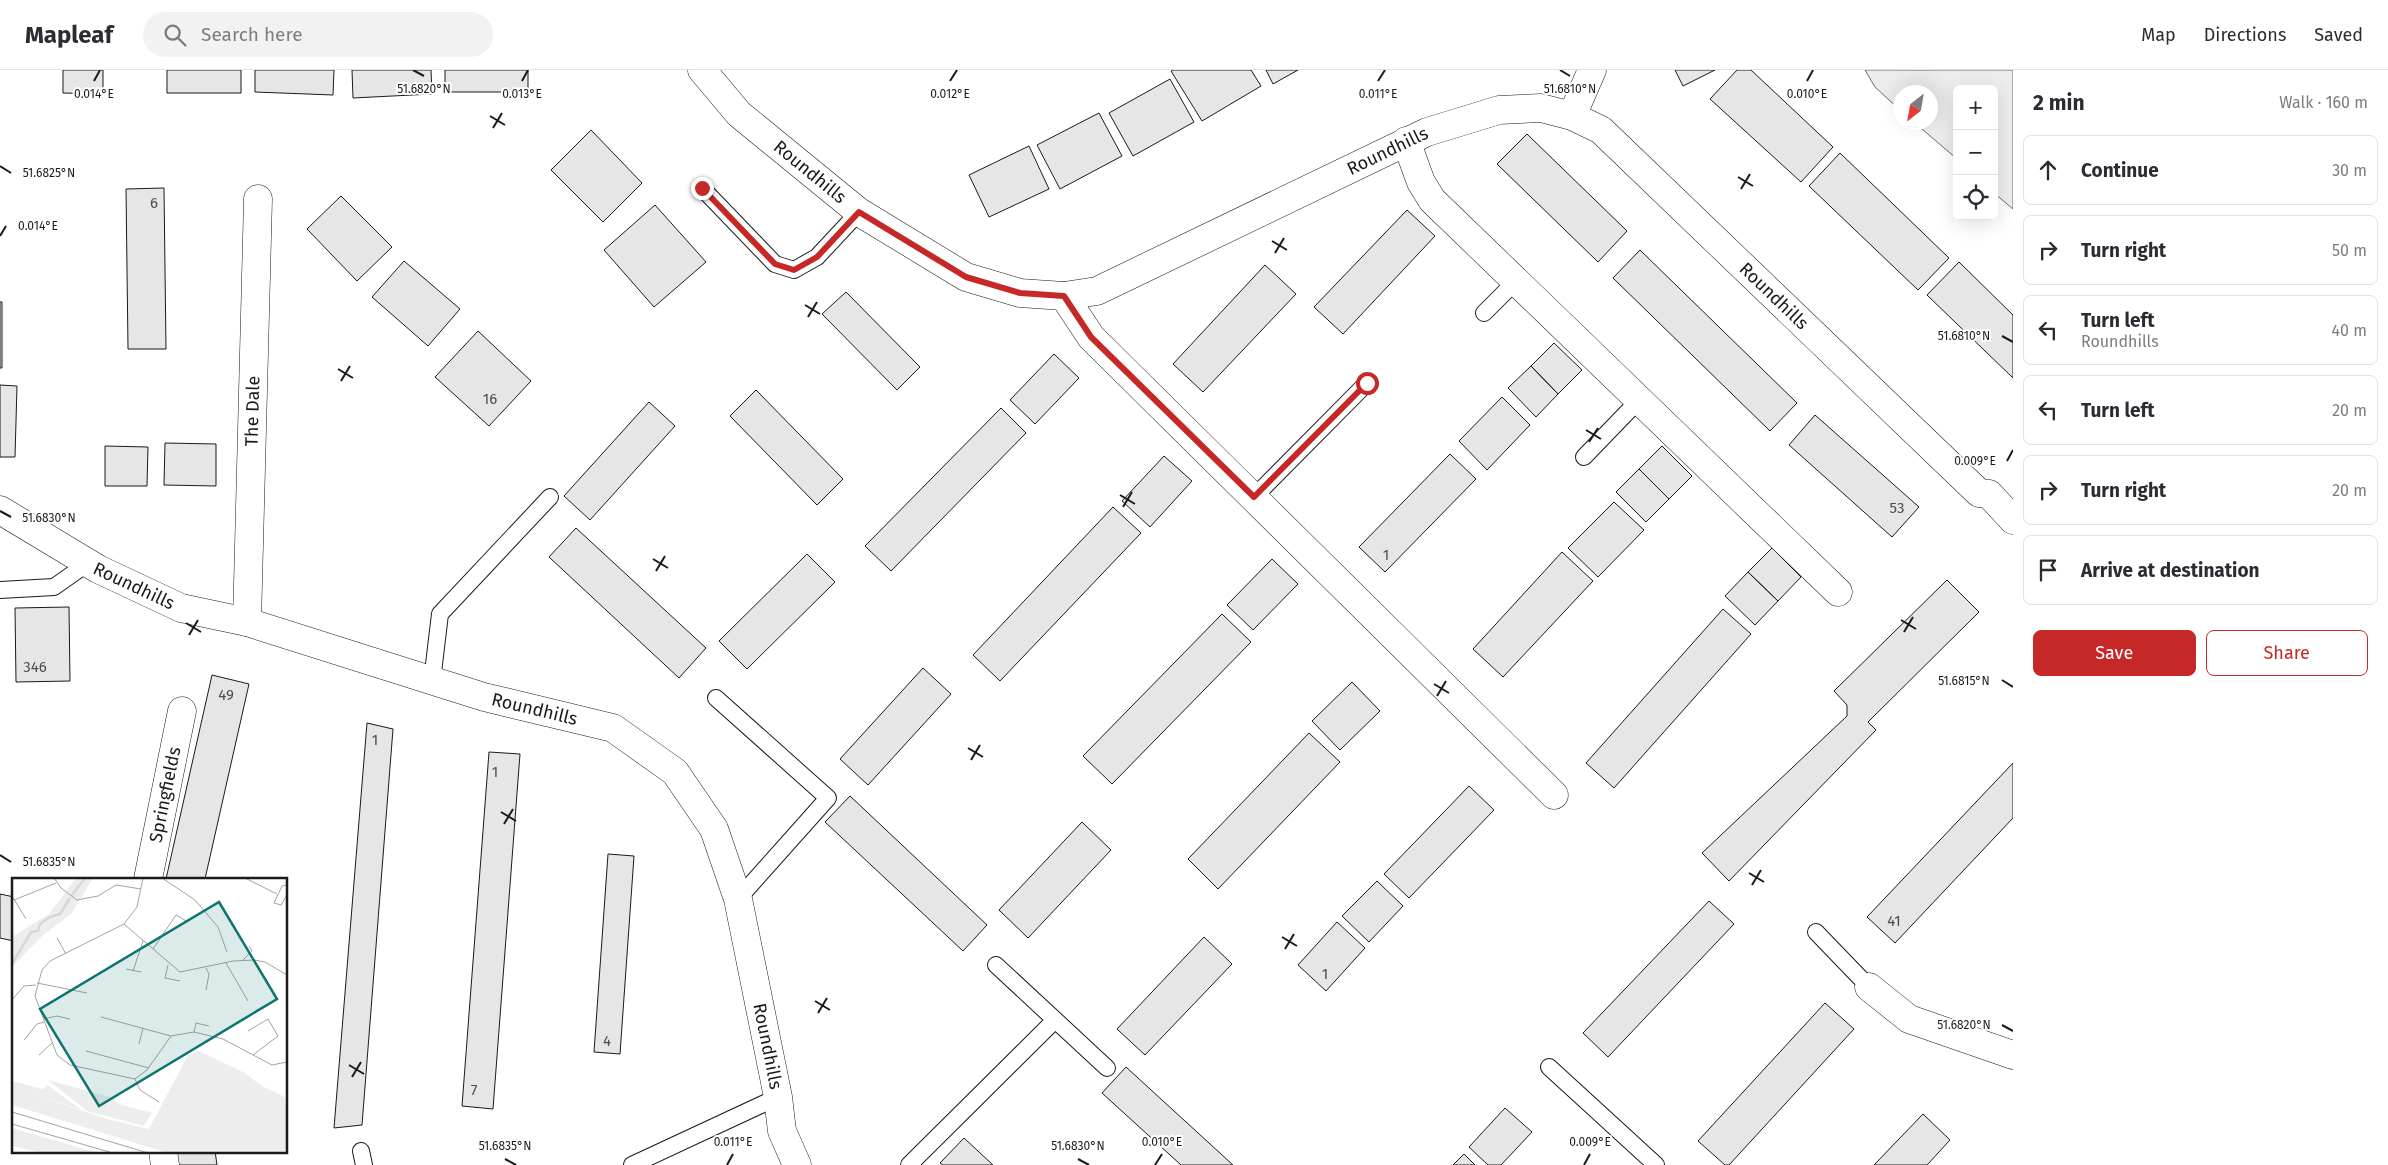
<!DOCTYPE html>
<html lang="en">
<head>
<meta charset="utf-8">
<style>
	:root { --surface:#fff; --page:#f2f2f3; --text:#2b2b33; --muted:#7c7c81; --line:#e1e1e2; --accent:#c62828 }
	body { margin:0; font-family:"Fira Sans",sans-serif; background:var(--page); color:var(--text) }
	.controls { position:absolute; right:15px; top:15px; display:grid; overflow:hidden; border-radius:8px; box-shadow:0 5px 20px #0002 }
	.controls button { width:45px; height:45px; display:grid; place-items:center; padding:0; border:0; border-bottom:1px solid var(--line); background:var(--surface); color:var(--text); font:25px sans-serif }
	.compass { position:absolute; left:1893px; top:15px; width:45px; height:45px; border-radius:50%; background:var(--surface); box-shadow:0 5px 20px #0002; rotate:211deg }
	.stop { position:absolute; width:15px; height:15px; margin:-11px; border:4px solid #c62828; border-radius:50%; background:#fff }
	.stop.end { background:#c62828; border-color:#fff; box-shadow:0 1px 5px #0008 }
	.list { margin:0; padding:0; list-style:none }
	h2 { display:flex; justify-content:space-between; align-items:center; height:65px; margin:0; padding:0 20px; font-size:21px }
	h2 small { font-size:16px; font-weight:400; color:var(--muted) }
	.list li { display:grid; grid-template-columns:32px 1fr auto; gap:15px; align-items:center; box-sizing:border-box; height:70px; margin:0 10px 10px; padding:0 10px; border:1px solid var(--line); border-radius:8px }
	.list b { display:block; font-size:19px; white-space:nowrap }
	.list p { margin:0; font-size:16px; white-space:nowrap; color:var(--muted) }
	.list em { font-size:16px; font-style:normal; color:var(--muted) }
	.actions { display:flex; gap:10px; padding:15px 20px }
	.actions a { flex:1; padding:11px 0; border:1px solid var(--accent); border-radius:8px; text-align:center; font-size:18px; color:var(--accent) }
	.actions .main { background:var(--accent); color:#fff }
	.icon { flex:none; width:28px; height:28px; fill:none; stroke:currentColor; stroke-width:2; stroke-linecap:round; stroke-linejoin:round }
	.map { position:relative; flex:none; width:2013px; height:1095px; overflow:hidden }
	header { display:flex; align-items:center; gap:30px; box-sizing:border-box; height:70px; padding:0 25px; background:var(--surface); border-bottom:1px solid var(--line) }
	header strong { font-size:24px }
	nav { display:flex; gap:28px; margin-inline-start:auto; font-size:18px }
	.search { width:350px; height:45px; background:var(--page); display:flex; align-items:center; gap:12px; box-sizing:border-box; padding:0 18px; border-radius:28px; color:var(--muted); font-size:19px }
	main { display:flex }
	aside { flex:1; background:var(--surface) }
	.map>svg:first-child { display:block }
</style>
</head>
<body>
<header>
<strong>Mapleaf</strong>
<div class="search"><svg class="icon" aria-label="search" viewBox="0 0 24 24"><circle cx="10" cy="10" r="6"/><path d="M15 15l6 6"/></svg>Search here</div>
<nav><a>Map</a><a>Directions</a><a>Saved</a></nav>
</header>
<main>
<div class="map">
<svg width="2013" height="1095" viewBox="0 0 2013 1095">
	<rect width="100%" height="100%" fill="#fff"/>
	<path fill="#ededed" stroke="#6a6a6a" d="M1865 0H2013V139L1994 123V19H1957V89L1915 53 1930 52V22H1900V40L1875 17Z"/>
	<path fill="#e6e6e6" stroke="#1a1a1a" d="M63 0H103V24L63 23Z
		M167 0H241V23H167Z
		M255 0H334L333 25 255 22Z
		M352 0H431L432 24 353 28Z
		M445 0H528V22H445Z
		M1173 0H1251L1261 16 1202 51 1171 1Z
		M1266 0H1298L1273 14Z
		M1675 0H1715L1683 16Z
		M1737 0H1751L1833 77 1801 112 1710 29Z
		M1170 9 1194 52 1133 86 1109 43Z
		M1099 43 1122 86 1060 119 1037 75Z
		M591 60 642 113 603 152 551 100Z
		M1527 64 1627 161 1598 192 1497 94Z
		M1029 76 1049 119 989 147 969 105Z
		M1840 83 1949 188 1918 220 1809 116Z
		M164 118 166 279H128L126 119Z
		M341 126 392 177 357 211 307 159Z
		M655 135 706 192 654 237 604 180Z
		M1407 140 1435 166 1343 264 1314 237Z
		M1640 180 1797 333 1770 361 1613 208Z
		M404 191 460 239 428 276 372 227Z
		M1959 192 2013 245V308L1927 225Z
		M1265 195 1296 224 1203 322 1173 294Z
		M846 222 920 297 897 320 822 244Z
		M0 232H2V298H0Z
		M478 261 531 311 489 356 435 307Z
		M1554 273 1582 300 1558 324 1531 296Z
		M1054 284 1079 308 1035 354 1010 330Z
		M1531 296 1558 324 1536 347 1508 318Z
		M0 315 17 316 15 387H0Z
		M756 320 843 409 817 435 730 346Z
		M1502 327 1530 355 1487 400 1459 371Z
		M649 332 675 356 590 450 564 426Z
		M1001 338 1026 363 891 501 865 476Z
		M1815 345 1919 437 1892 467 1789 375Z
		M165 373 216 374V416L164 415Z
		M105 376 148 377 147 416H105Z
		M1662 376 1692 406 1669 429 1639 399Z
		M1450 384 1476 409 1385 502 1359 477Z
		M1164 386 1192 411 1150 457 1122 431Z
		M1639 399 1669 429 1646 452 1616 422Z
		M1614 432 1644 460 1598 507 1568 478Z
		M1113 437 1141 463 1000 611 973 585Z
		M576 458 706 578 679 608 549 487Z
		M1772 478 1801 507 1778 531 1748 502Z
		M1562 482 1593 511 1503 607 1473 579Z
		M807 484 835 512 747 599 719 571Z
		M1272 489 1298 514 1253 560 1227 535Z
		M1748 502 1778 531 1755 555 1725 526Z
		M1947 510 1979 542 1868 652 1876 660 1729 811 1702 783 1847 646V635L1834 621Z
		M69 537 70 611 16 612 15 538Z
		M1723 539 1751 564 1614 718 1586 693Z
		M1222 544 1251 572 1112 714 1083 686Z
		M923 598 951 624 868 715 840 689Z
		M212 605 249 614 205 809H166Z
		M1352 612 1380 641 1340 680 1312 651Z
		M367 653 393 659 362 1055 334 1058Z
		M1309 663 1340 692 1218 819 1188 789Z
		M489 682 520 684 493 1039 462 1036Z
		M2013 693V748L1895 873 1867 847Z
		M1469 716 1494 740 1409 828 1384 804Z
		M850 726 987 855 963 881 825 752Z
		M1082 752 1111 780 1028 868 999 840Z
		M608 784 634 786 620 984 594 982Z
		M1377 811 1403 836 1369 872 1342 846Z
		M0 824 14 827V871L0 868Z
		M1709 831 1734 854 1608 987 1583 963Z
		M1337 852 1365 878 1326 921 1298 895Z
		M1204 867 1232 894 1145 985 1117 959Z
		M1825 933 1854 959 1729 1095H1725L1698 1071Z
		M1126 997 1233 1095H1181L1102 1023Z
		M1505 1038 1532 1062 1501 1095H1488L1469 1077Z
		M1923 1044 1950 1070 1927 1095H1874Z
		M964 1068 993 1095H943L940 1093Z
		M174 1081H215L217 1095H175Z
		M1464 1084 1475 1095H1453Z"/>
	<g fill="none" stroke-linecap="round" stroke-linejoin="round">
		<g stroke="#1a1a1a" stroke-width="18">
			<path id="lane" d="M701 117 775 194 794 200 817 187 859 142
				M1484 243 1516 211
				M1584 387 1639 330
				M1254 427 1367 313
				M0 520 54 517 88 493
				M432 611 440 544 550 427
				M716 628 828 728 738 829
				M1816 862 1869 917
				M996 895 1107 998
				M1549 997 1656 1095
				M361 1081 364 1095
				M632 1095 778 1027
				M909 1095 1055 950"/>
		</g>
		<g stroke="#1a1a1a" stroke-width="29">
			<g id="street">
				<path id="s1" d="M702 0 739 44 859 142 966 207 1020 223 1064 226 1097 221 1427 62 1499 40 1541 38 1572 46 1601 60 1979 423 1989 424 2013 450"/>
				<path d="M1572 46 1592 0"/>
				<path d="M1406 71 1421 112 1432 130 1838 522"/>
				<path d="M1064 226 1091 267 1554 725"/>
				<path id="s2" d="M0 440 98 499 181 538 247 552 484 627 613 658 675 702 714 759 738 829 778 1027 782 1061 797 1095"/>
				<path id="s3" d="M247 552 258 129"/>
				<path id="s4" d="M148 809 182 641"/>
				<path d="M1869 917 1909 949 2013 985"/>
				<path d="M163 1081 165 1095"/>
			</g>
		</g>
		<use href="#lane" stroke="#fff" stroke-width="16"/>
		<use href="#street" stroke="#fff" stroke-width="28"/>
	</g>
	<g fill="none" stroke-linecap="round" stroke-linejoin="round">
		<path stroke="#c62828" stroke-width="6" d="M702 118 775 194 794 200 817 187 859 142 966 207 1020 223 1064 226 1091 267 1254 427 1367 313"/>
	</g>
	<path fill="none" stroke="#1a1a1a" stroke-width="2" d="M413 0 424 6M1560 0 1570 6M94 11 100 0M522 11 528 0M950 11 957 0M1378 11 1385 0M1807 11 1813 0M490 46 505 55M493 58 502 43M0 96 11 103M1738 107 1753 116M1741 119 1750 104M0 166 6 156M1272 171 1287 180M1275 183 1284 168M805 235 820 244M808 247 817 232M2002 266 2013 272M338 299 353 308M341 311 350 296M1586 360 1601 369M1589 372 1598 358M2007 391 2013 380M1120 425 1135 434M1123 437 1132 422M0 441 11 447M653 489 668 498M656 501 665 486M1901 550 1916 559M186 553 201 562M1904 562 1913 547M189 565 198 550M2002 610 2013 617M1434 614 1449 623M1437 626 1446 611M968 678 983 687M971 690 980 675M501 742 516 751M504 754 513 739M0 785 11 792M1749 803 1764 812M1752 815 1761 800M1282 867 1297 876M1285 879 1294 864M815 931 830 940M818 943 827 928M2002 955 2013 961M349 995 364 1004M352 1007 361 992M505 1089 516 1095M1078 1089 1089 1095M727 1095 733 1084M1155 1095 1162 1084M1584 1095 1590 1084"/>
	<g text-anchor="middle" stroke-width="4" stroke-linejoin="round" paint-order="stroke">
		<g font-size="15" fill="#4d4d4d">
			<text x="154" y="138">6</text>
			<text x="490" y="334">16</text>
			<text x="1897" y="443">53</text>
			<text x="1386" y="490">1</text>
			<text x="35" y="602">346</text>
			<text x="226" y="630">49</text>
			<text x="375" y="675">1</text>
			<text x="495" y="707">1</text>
			<text x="1894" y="856">41</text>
			<text x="1325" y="909">1</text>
			<text x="607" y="976">4</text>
			<text x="474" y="1025">7</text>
		</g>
		<g font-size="18" fill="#1a1a1a" stroke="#fff">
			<text dy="6" stroke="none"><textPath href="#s1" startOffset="794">Roundhills</textPath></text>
			<text dy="6" stroke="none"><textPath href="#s1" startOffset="149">Roundhills</textPath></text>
			<text dy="6" stroke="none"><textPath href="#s1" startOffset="1259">Roundhills</textPath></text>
			<text dy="6" stroke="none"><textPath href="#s3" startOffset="211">The Dale</textPath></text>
			<text dy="6" stroke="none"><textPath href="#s2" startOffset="154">Roundhills</textPath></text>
			<text dy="6" stroke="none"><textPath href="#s2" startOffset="574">Roundhills</textPath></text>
			<text dy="6" stroke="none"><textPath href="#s4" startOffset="86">Springfields</textPath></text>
			<text dy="6" stroke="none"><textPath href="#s2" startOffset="1024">Roundhills</textPath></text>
		</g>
	</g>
	<g transform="translate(12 808)">
		<rect width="275" height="275" fill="#fff"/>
		<path d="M64 0H81L60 35 30 58 0 89V59L37 36ZM187 173 233 195 250 208 275 220V275H156L0 227V203L31 211 35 207 70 232 8 212 92 240 137 251 176 177ZM36 202 98 219 107 226 140 235 132 248 75 233ZM0 250 38 261 86 275H31L0 268Z" fill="#ededed"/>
		<path fill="none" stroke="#d7d7d7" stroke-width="2.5" d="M60 17 73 0M0 86 19 54 26 53 28 46 38 39 48 36 58 20"/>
		<path fill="none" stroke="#a3a3a3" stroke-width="1" d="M42 0 49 10 65 22 86 18 104 7 129 11M131 0 125 29 112 46 38 83 30 92 23 118 45 177 58 187 123 201 135 192 159 158 182 154 211 161 260 187 275 184M150 0 183 22 206 49 215 74M233 0 265 16M275 7 270 8 262 25 269 27 275 17M0 18 14 41M2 22 44 5M112 46 168 94 221 83 242 82 253 84 275 97M45 60 54 76M141 71 164 37 176 44M231 82 240 73 237 68M214 85 236 123M156 87 153 100 168 103M114 91 129 94M121 93 131 63M25 105 75 115M194 112 197 96 194 90M0 122 12 108 24 107M89 139 159 158M31 141 45 138 58 141M236 153 256 141 266 158 241 177M182 154 184 145 197 148M12 162 25 146 32 144M127 166 131 150M74 173 137 190M27 177 40 165M123 201 128 212 147 224M0 234 136 275M0 246 101 275"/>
		<path fill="#0f766e" fill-opacity="0.15" stroke="#0f766e" stroke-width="2.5" d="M207 24 265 121 87 228 28 131Z"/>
		<rect width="275" height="275" fill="none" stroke="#1a1a1a" stroke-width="2.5"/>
	</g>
	<g font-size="12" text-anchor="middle" fill="#1a1a1a" stroke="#fff" stroke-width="4" stroke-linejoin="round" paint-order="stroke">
		<text x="424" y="23">51.6820°N</text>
		<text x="1570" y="23">51.6810°N</text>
		<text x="94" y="28">0.014°E</text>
		<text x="522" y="28">0.013°E</text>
		<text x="950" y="28">0.012°E</text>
		<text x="1378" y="28">0.011°E</text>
		<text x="1807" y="28">0.010°E</text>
		<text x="49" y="107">51.6825°N</text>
		<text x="38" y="160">0.014°E</text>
		<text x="1964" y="270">51.6810°N</text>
		<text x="1975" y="395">0.009°E</text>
		<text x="49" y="452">51.6830°N</text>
		<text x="1964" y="615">51.6815°N</text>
		<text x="49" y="796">51.6835°N</text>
		<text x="1964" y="959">51.6820°N</text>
		<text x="733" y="1076">0.011°E</text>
		<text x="1162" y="1076">0.010°E</text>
		<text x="1590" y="1076">0.009°E</text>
		<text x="505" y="1080">51.6835°N</text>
		<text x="1078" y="1080">51.6830°N</text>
	</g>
</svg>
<div class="controls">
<button>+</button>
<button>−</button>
<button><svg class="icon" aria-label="locate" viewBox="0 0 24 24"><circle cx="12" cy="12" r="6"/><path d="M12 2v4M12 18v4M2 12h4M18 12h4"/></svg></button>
</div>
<svg class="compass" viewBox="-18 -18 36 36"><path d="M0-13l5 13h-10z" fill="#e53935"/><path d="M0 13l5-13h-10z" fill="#7c7c81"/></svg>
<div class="stop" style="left:1367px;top:313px"></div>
<div class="stop end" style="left:702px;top:118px"></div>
</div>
<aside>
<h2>2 min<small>Walk · 160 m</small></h2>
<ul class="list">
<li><svg class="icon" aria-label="ahead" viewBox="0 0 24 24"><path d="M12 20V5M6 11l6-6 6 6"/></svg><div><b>Continue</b></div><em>30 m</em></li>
<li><svg class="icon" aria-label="right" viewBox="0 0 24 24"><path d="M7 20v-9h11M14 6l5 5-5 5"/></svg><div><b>Turn right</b></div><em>50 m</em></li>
<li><svg class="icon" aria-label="left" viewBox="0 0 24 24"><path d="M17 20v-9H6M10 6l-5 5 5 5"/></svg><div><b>Turn left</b><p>Roundhills</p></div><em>40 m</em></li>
<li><svg class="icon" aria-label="left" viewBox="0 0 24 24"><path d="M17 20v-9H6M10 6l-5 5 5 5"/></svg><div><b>Turn left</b></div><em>20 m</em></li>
<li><svg class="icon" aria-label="right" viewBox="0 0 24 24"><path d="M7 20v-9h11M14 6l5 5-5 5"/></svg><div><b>Turn right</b></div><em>20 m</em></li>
<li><svg class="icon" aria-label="arrive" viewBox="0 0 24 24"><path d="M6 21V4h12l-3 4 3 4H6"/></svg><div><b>Arrive at destination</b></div></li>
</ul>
<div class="actions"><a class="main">Save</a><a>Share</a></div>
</aside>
</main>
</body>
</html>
